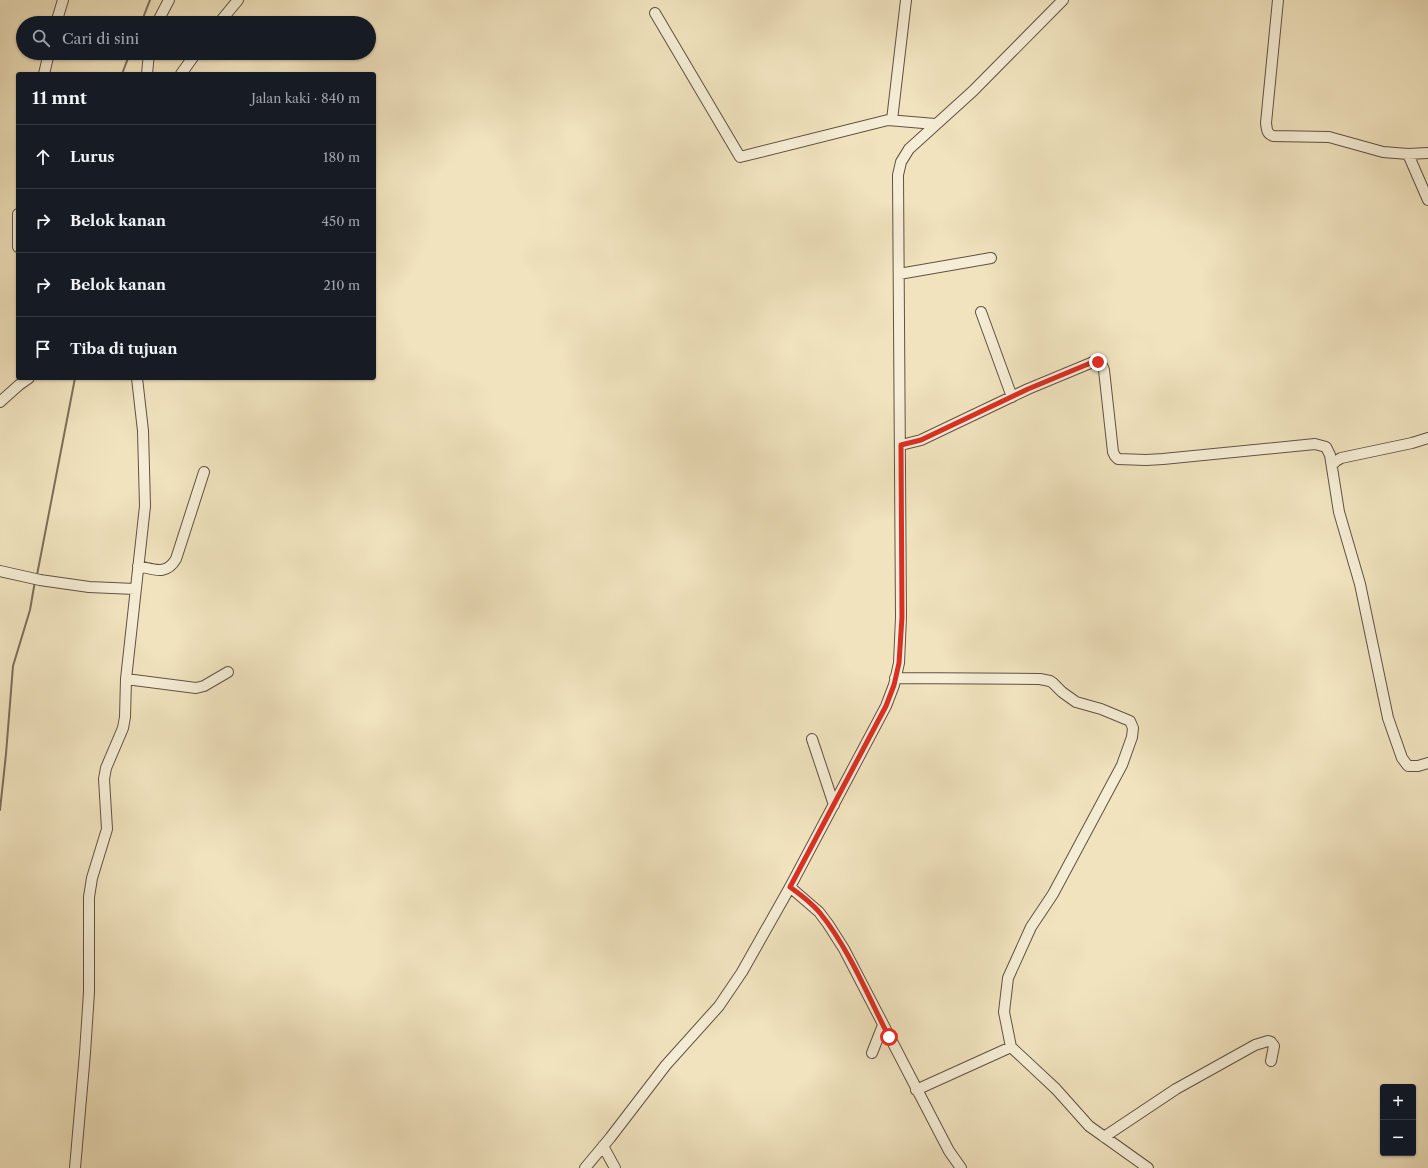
<!DOCTYPE html>
<html lang="id">
<head>
<meta charset="utf-8">
<style>
	:root { --surface:#171b24; --page:#20242c; --text:#f1f3f6; --muted:#9ea1a6; --line:#363941 }
	body { margin:0; font-family:"Libre Caslon Text",serif; background:var(--page); color:var(--text) }
	.controls { position:absolute; right:12px; bottom:12px; display:grid; overflow:hidden; border-radius:4px; box-shadow:0 1px 3px #0004 }
	.controls button { width:36px; height:36px; display:grid; place-items:center; padding:0; border:0; border-bottom:1px solid var(--line); background:var(--surface); color:var(--text); font:20px sans-serif }
	.stop { position:absolute; width:12px; height:12px; margin:-9px; border:3px solid #d93025; border-radius:50%; background:#fff }
	.stop.end { background:#d93025; border-color:#fff; box-shadow:0 1px 4px #0008 }
	.list { margin:0; padding:0; list-style:none }
	h2 { display:flex; justify-content:space-between; align-items:center; height:52px; margin:0; padding:0 16px; font-size:17px }
	h2 small { font-size:13px; font-weight:400; color:var(--muted) }
	.list li { display:grid; grid-template-columns:26px 1fr auto; gap:12px; align-items:center; box-sizing:border-box; height:64px; padding:0 16px; border-top:1px solid var(--line) }
	.list b { display:block; font-size:15px; white-space:nowrap }
	.list em { font-size:13px; font-style:normal; color:var(--muted) }
	.icon { flex:none; width:22px; height:22px; fill:none; stroke:currentColor; stroke-width:2; stroke-linecap:round; stroke-linejoin:round }
	.map { position:relative; flex:none; width:1428px; height:1168px; overflow:hidden }
	.search { position:absolute; background:var(--surface); box-shadow:0 1px 3px #0004; left:16px; top:16px; width:360px; height:44px; display:flex; align-items:center; gap:10px; box-sizing:border-box; padding:0 14px; border-radius:22px; color:var(--muted); font-size:15px }
	.panel { position:absolute; background:var(--surface); box-shadow:0 1px 3px #0004; left:16px; top:72px; width:360px; height:308px; border-radius:4px }
	.map>svg:first-child { display:block }
</style>
</head>
<body>
<div class="map">
<svg width="1428" height="1168" viewBox="0 0 1428 1168">
	<rect width="100%" height="100%" fill="#f0e3be"/>
	<filter id="stains"><feTurbulence type="fractalNoise" baseFrequency=".005" numOctaves="4"/><feColorMatrix values="0 0 0 0 .2 0 0 0 0 .09 0 0 0 0 .02 0 0 0 .5 -.17"/></filter>
	<radialGradient id="worn" r=".72"><stop offset=".6" stop-color="#630" stop-opacity="0"/><stop offset="1" stop-color="#630" stop-opacity=".3"/></radialGradient>
	<g fill="none" stroke-linecap="round" stroke-linejoin="round">
		<path stroke="#7d6e5b" stroke-width="2" d="M141 23 150 0
			M122 74 130 53
			M37 575 75 378
			M0 810 6 754 13 666 30 610 35 581"/>
		<g stroke="#615243" stroke-width="12">
			<path id="minor" d="M1278 0 1266 123C1267 129 1266 133 1273 136L1329 137 1383 152 1408 154 1428 153
				M655 13 740 157 888 120 935 124
				M56 23 63 0
				M157 23 169 0
				M219 23 238 0
				M44 74 49 53
				M147 74 149 53
				M181 74 196 53
				M892 120 906 0
				M1408 154 1428 200
				M18 214V247
				M899 274 991 258
				M981 312 1012 397
				M0 402 19 385 29 378
				M901 445 921 440 1028 389 1093 362C1100 362 1102 364 1104 370L1113 452 1115 456 1118 459 1146 460 1163 459 1315 444 1326 447 1330 455 1339 512 1360 584 1388 718 1402 758 1408 766H1418L1428 763
				M1332 465 1336 461 1341 458 1412 443 1428 438
				M138 566C154 569 166 576 176 559L204 472
				M0 571 40 580 89 587 135 589
				M895 678 1040 679 1050 681 1053 683 1062 692 1076 702 1101 709 1130 721 1133 728 1132 737 1122 765 1053 894 1031 927 1008 978 1004 1012 1011 1047 916 1090
				M126 679 196 688 204 686 228 672
				M812 739 834 805
				M790 887 819 912 828 924 844 949 949 1151 961 1168
				M1011 1047 1056 1089 1089 1126 1148 1168
				M872 1053 883 1025
				M1104 1137 1176 1089 1255 1045 1268 1041 1271 1042 1274 1046 1271 1061
				M603 1146 615 1168
				M75 1168 85 1053 89 992V897L92 878 107 829 104 779 106 768 123 728 125 717 126 679 145 506 143 431 137 378
				M585 1168 610 1138 666 1065 719 1006 742 972 790 887 886 706 894 685 899 663 901 617 898 175 901 162 909 149 973 91 1063 0"/>
		</g>
		<use href="#minor" stroke="#f5edd5" stroke-width="10"/>
	</g>
	<g fill="none" stroke-linecap="round" stroke-linejoin="round">
		<path stroke="#d93025" stroke-width="5" d="M889 1037C869 998 848 947 820 913 812 903 801 895 790 887L886 706 894 685 899 663 902 617 901 445 921 440 1028 389 1093 362H1098"/>
	</g>
	<rect width="100%" height="100%" filter="url(#stains)"/>
	<rect width="100%" height="100%" fill="url(#worn)"/>
</svg>
<div class="controls">
<button>+</button>
<button>−</button>
</div>
<div class="stop" style="left:889px;top:1037px"></div>
<div class="stop end" style="left:1098px;top:362px"></div>
<div class="search"><svg class="icon" aria-label="search" viewBox="0 0 24 24"><circle cx="10" cy="10" r="6"/><path d="M15 15l6 6"/></svg>Cari di sini</div>
<section class="panel">
<h2>11 mnt<small>Jalan kaki · 840 m</small></h2>
<ul class="list">
<li><svg class="icon" aria-label="ahead" viewBox="0 0 24 24"><path d="M12 20V5M6 11l6-6 6 6"/></svg><div><b>Lurus</b></div><em>180 m</em></li>
<li><svg class="icon" aria-label="right" viewBox="0 0 24 24"><path d="M7 20v-9h11M14 6l5 5-5 5"/></svg><div><b>Belok kanan</b></div><em>450 m</em></li>
<li><svg class="icon" aria-label="right" viewBox="0 0 24 24"><path d="M7 20v-9h11M14 6l5 5-5 5"/></svg><div><b>Belok kanan</b></div><em>210 m</em></li>
<li><svg class="icon" aria-label="arrive" viewBox="0 0 24 24"><path d="M6 21V4h12l-3 4 3 4H6"/></svg><div><b>Tiba di tujuan</b></div></li>
</ul>
</section>
</div>
</body>
</html>
